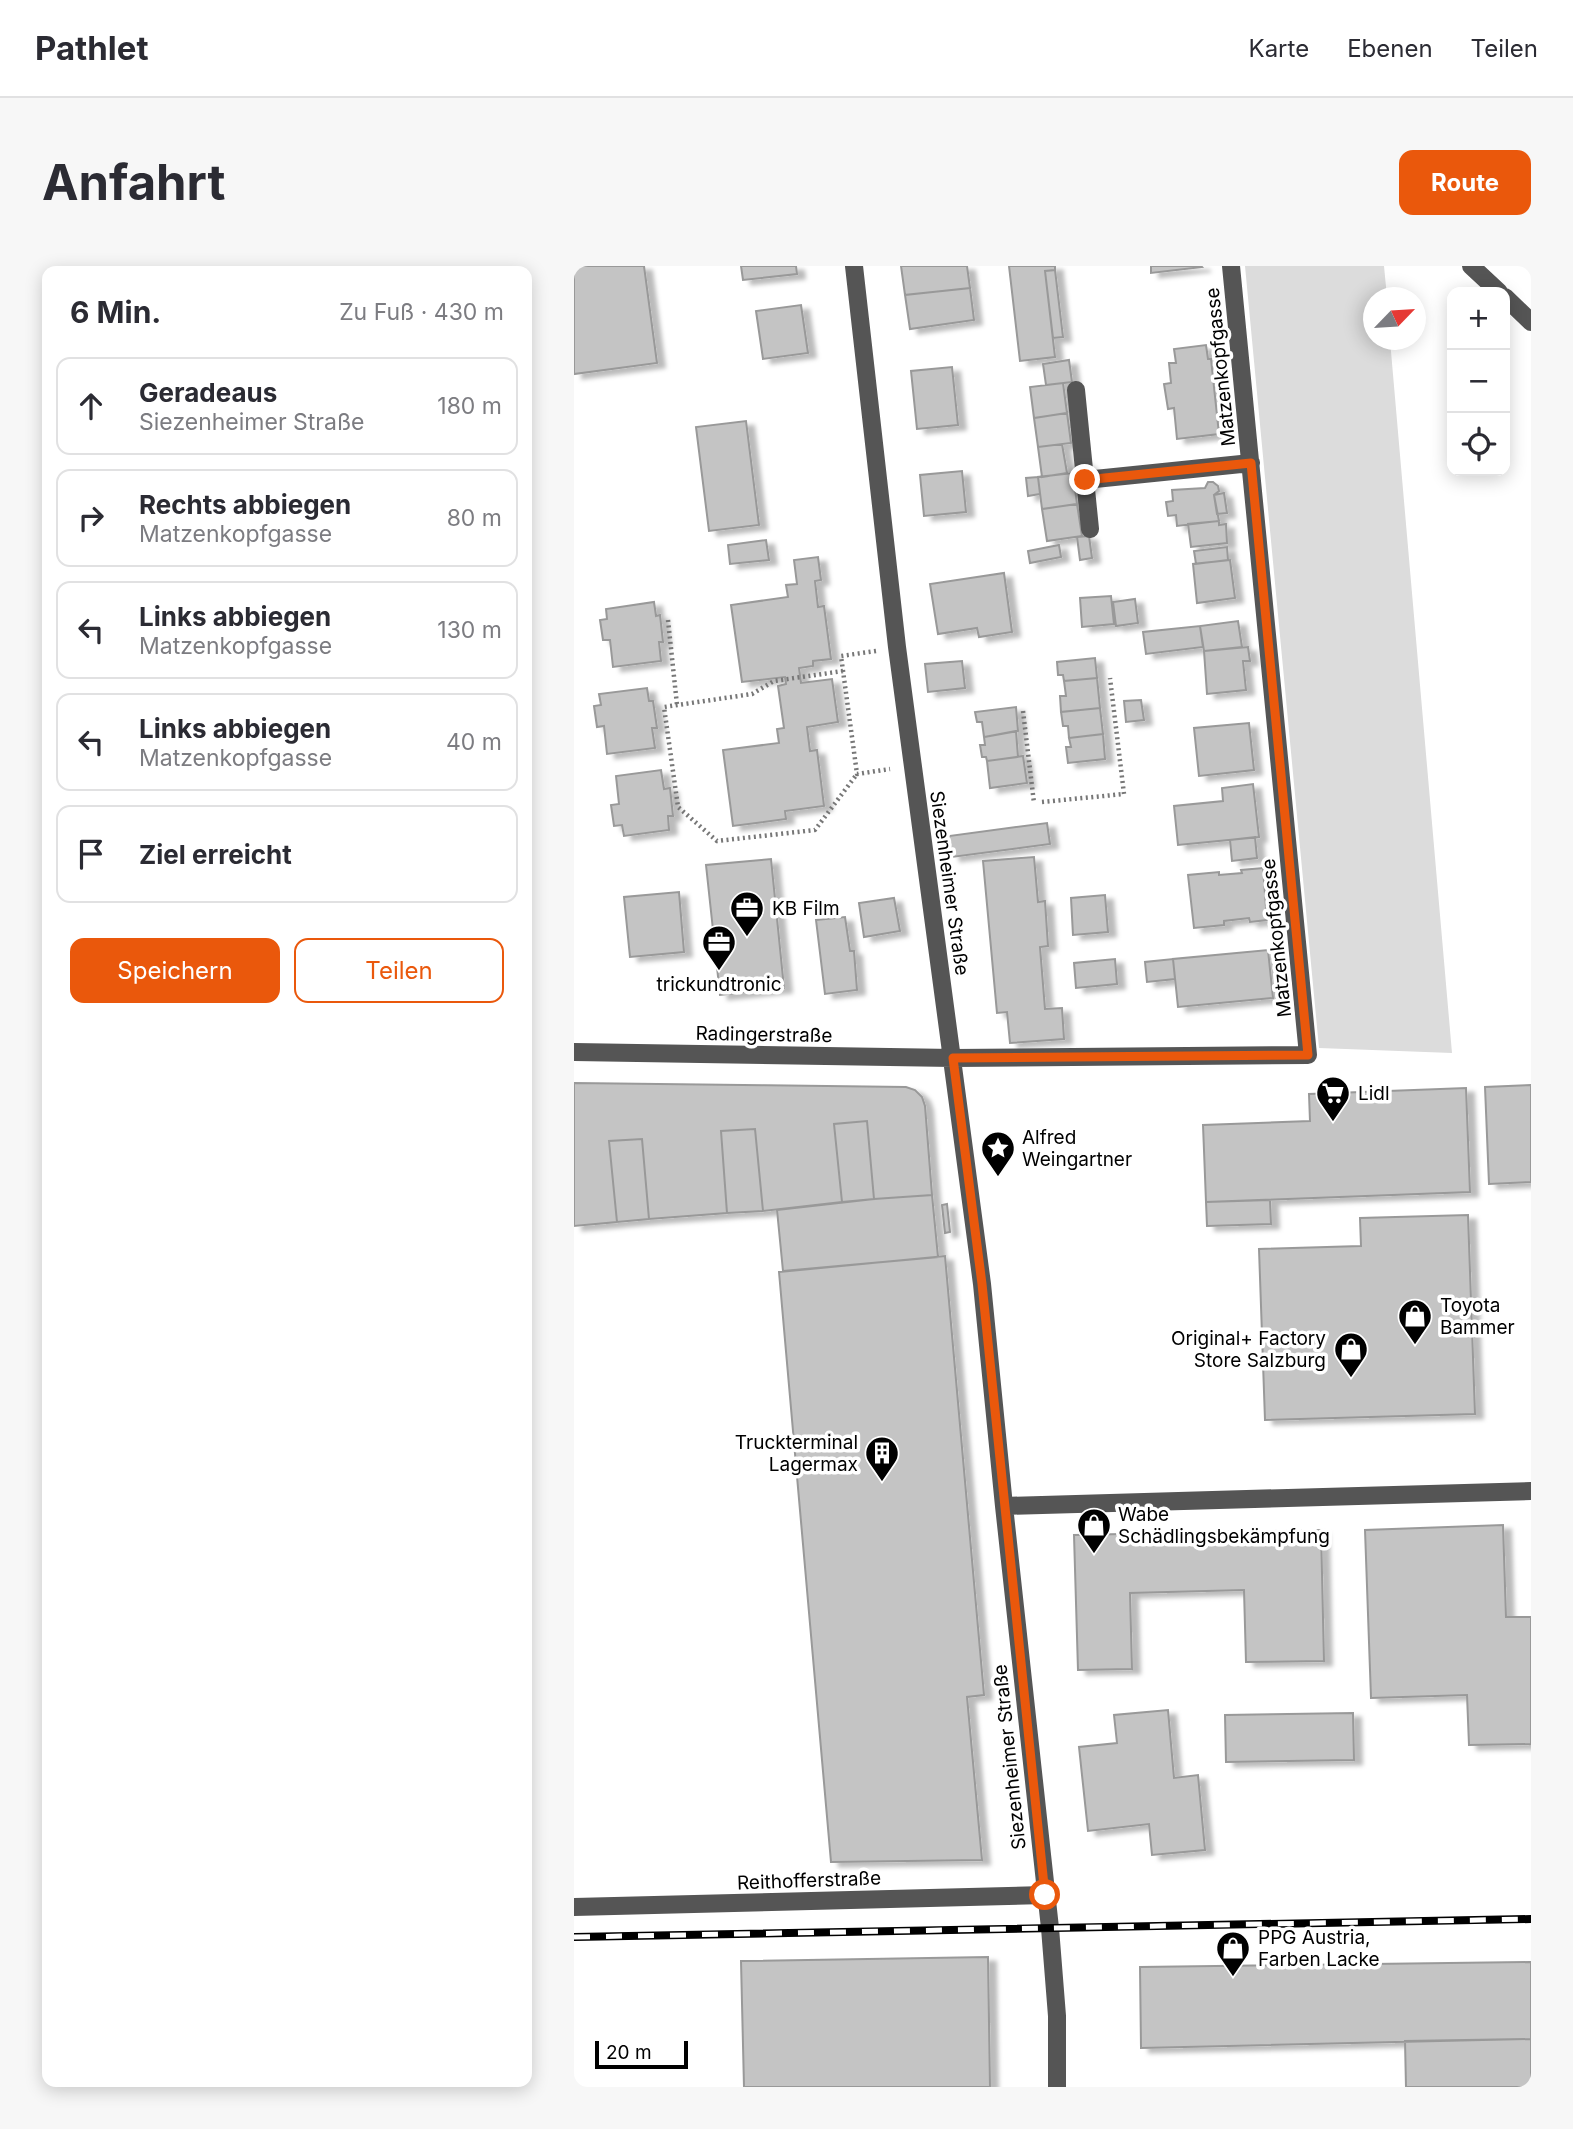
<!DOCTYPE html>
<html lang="de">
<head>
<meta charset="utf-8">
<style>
	:root { --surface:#fff; --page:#f7f7f7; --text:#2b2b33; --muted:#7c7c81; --line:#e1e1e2; --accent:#ea580c }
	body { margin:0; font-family:Inter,sans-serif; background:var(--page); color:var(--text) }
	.controls { position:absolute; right:21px; top:21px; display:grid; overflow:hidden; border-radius:14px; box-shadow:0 4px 18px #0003 }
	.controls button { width:63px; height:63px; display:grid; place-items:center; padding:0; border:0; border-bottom:2px solid var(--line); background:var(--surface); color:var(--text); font:35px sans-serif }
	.compass { position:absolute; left:789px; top:21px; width:63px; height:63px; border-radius:50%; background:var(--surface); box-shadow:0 4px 18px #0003; rotate:65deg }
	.scale { position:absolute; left:21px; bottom:18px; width:93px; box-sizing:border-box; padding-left:7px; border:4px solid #000; border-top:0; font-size:19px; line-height:24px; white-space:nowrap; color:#000; -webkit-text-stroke:5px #fff; paint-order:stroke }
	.stop { position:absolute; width:21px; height:21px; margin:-16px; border:5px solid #ea580c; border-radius:50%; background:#fff }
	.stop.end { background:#ea580c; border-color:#fff; box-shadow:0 2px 7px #0008 }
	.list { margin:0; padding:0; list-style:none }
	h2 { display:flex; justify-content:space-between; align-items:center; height:91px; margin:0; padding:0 28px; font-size:30px }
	h2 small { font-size:23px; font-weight:400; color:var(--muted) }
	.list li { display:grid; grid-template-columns:46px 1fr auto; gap:21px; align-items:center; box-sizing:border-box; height:98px; margin:0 14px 14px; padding:0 14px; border:2px solid var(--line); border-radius:14px }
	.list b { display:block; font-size:26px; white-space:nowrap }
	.list p { margin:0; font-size:23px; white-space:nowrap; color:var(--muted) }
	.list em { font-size:23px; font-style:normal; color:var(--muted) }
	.actions { display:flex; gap:14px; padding:21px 28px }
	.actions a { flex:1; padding:16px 0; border:2px solid var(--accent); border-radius:14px; text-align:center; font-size:24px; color:var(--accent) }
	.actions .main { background:var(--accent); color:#fff }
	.icon { flex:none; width:38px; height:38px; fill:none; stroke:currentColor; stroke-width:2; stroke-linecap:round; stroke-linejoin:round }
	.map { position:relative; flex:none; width:957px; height:1821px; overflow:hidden; border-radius:14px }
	header { display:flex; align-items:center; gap:42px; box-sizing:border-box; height:98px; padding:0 35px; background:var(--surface); border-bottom:2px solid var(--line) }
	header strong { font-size:33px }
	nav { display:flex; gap:38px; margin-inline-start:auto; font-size:24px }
	.intro { display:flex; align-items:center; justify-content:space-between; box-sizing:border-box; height:168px; padding:0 42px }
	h1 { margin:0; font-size:49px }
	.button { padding:18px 32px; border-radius:14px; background:var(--accent); color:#fff; font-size:24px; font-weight:700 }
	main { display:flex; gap:42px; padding:0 42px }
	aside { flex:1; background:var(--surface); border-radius:14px; box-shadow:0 4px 18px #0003 }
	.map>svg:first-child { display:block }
</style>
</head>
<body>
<header>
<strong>Pathlet</strong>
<nav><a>Karte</a><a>Ebenen</a><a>Teilen</a></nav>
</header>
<div class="intro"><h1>Anfahrt</h1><a class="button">Route</a></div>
<main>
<aside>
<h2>6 Min.<small>Zu Fuß · 430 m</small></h2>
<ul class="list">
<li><svg class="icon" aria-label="ahead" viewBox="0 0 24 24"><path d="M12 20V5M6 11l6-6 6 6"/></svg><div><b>Geradeaus</b><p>Siezenheimer Straße</p></div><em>180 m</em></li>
<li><svg class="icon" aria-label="right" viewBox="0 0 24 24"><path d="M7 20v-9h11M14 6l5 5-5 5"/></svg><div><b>Rechts abbiegen</b><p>Matzenkopfgasse</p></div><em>80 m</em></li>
<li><svg class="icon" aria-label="left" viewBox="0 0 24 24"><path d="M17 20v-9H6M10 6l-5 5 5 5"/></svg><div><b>Links abbiegen</b><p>Matzenkopfgasse</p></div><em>130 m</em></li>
<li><svg class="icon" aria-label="left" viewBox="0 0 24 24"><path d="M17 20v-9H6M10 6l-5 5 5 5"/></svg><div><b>Links abbiegen</b><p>Matzenkopfgasse</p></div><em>40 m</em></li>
<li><svg class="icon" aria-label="arrive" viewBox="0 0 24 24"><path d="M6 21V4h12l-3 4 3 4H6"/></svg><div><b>Ziel erreicht</b></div></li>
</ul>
<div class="actions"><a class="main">Speichern</a><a>Teilen</a></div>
</aside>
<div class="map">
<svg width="957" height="1821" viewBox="0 0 957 1821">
	<defs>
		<filter id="shadow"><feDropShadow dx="8" dy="4.5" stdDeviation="2" flood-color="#0004"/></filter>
	</defs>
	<rect width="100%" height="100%" fill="#fff"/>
	<path fill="#dcdcdc" d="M671 0H810L813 31 800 32V74H816L878 787 745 782Z"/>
	<path fill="#c4c4c4" stroke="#999" stroke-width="2" filter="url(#shadow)" d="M0 0H70L83 97 0 108Z
		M167 0H222L223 8 169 14Z
		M327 0H393L396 22 331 29Z
		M435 0H481V4L471 5 481 91 446 95Z
		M577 0H627L628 1 577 7Z
		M481 4 489 71 479 72 471 5Z
		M396 22 400 54 336 63 331 29Z
		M227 39 234 87 189 93 182 45Z
		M632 79 634 93H637L645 168 603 173 600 142 594 143 590 118 597 117 595 97H602L600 83Z
		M495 94 498 116 472 119 469 98Z
		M378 101 384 159 343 163 337 105Z
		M489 117 493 147 460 152 456 121Z
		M493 147 497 177 464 181 460 152Z
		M172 155 185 259 135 265 122 161Z
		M488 178 493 207 468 211 464 181Z
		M388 205 392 246 350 250 346 209Z
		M499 207 503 238 468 243 464 211Z
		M464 211 466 228 454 230 452 212Z
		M634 216H639L644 220 645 225 640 229 645 255 603 260 602 249 594 250 592 236 599 235 598 224 631 222Z
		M650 227 653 247 643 248 640 229Z
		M503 238 508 270 473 275 468 243Z
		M645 255V259L652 258 653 277 617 281 614 258Z
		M515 270 518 292 506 294 503 271Z
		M192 274 195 294 156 298 154 279Z
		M485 279 487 291 456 297 454 285Z
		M653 281 654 294 622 298 620 285Z
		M244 291 247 314 241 315 244 341 250 340 257 393 239 395V400L225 402 227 417 258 413 264 456 233 461 236 485 243 484 250 540 211 545 212 553 159 560 149 484 205 477 203 463 210 462 204 420 212 418 211 411 168 416 157 339 214 331 212 319 223 318 220 294Z
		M656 294 661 332 623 337 619 298Z
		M430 307 438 366 405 371 403 362 364 368 356 318Z
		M537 330 540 358 508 361 506 332Z
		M561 333 564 357 542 360 539 336Z
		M80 336 82 350 86 349 89 376H85L87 395 39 401 36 374H29L26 354 33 353 32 343Z
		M664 355 668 381 630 385 626 360Z
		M626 360 629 381 572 388 569 366Z
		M674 381 676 395H669L672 424 633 428 630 385Z
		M521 392 523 412 490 415 489 409H484L483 396Z
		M388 395 391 422 354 426 351 398Z
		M523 412 526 442 487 446 486 430H492L490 415Z
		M73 422 75 435H79L83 462H78L81 482 33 488 30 460 23 461 20 440 27 439 25 428Z
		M567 434 570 454 552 456 550 435Z
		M442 441 444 465 410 471 408 456H403L401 446Z
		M526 442 529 468 495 472 494 460H489L487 446Z
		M675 457 680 504 625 510 620 462Z
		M442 465 444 491 413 495 412 491H408L406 479H411L410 471Z
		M529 468 531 493 494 497 492 481H497L495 472Z
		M449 490 453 517 416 522 413 495Z
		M87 504 90 523 96 522 99 550H94L95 564 50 570 48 559 40 560 37 539 45 538 42 510Z
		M679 518 685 571 604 579 600 540 649 535 648 522Z
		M473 557 476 578 378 591 375 570Z
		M681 571 683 592 658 595 656 574Z
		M460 591 464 636 471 635 474 680 466 681 471 743 488 742 490 773 436 777 433 746 423 747 409 595Z
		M197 593 210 722 146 729 132 599Z
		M689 602 693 654 676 656 675 652 650 655V659L620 662 614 609 645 606V609L668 607 667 604Z
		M105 626 110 686 56 691 50 631Z
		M531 629 534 666 499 669 497 632Z
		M320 632 326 665 290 671 285 637Z
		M271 651 276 685H280L283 724 251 728 242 654Z
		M694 684 699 732 604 741 599 693Z
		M541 693 543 718 502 722 500 697Z
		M599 693 601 713 573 716 571 696Z
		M0 817 332 821 341 824 348 831 351 840 358 929 300 933 293 855 260 858 268 936 189 945 181 863 147 865 153 947 75 953 68 873 35 875 43 956 0 960Z
		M957 819V916L915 918 911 821Z
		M892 822 896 926 632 936 629 859 736 855 735 828Z
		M293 855 300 933 268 936 260 858Z
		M181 863 189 945 153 947 147 865Z
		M68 873 75 953 43 956 35 875Z
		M358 929 364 991 209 1005 203 944 300 933Z
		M696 934 697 958 633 960 632 936Z
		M373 938 376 966 371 967 368 939Z
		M894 949 901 1148 691 1154 685 983 787 980 786 952Z
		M371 990 410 1429 393 1431 408 1594 257 1596 205 1006Z
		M929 1259 932 1351H957V1478L895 1479 893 1429 797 1432 791 1264Z
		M747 1264 750 1395 672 1396 670 1324 556 1327 558 1403 504 1404 500 1269Z
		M594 1444 600 1512 624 1509 631 1584 578 1589 575 1558 514 1565 505 1481 543 1477 540 1449Z
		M779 1447 780 1494 652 1496 651 1449Z
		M414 1691 416 1821H170L167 1695Z
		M957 1696V1773L567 1782 566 1701Z
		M957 1773V1821H832L831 1775Z"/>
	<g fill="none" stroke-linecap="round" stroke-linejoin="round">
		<path stroke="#777" stroke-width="4.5" stroke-dasharray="2 3.5" stroke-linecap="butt" d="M94 354 103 439
			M302 385 267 390 283 508 316 503
			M269 405 200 415 178 428 90 441 104 541 143 575 241 564 283 508
			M449 445 460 537
			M468 536 550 528 536 412"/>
		<path stroke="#555" stroke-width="18" d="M280 0 323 381 408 1018 430 1240 476 1662 483 1750V1821
			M897 0 925 26
			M931 31 957 56
			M502 124 516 263
			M511 214 677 197
			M0 786 379 792 734 789 657 0
			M430 1240 957 1225
			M0 1641 471 1629"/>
		<g stroke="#000" stroke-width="8">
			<path id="rail" d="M0 1671 957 1653"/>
		</g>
		<use href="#rail" stroke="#fff" stroke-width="5" stroke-dasharray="16" stroke-linecap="butt"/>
	</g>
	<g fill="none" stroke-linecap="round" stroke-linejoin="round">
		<path stroke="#ea580c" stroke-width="9" d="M471 1629 408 1018 379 792 734 789 677 197 511 214"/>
	</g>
	<defs>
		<g id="office-pin" transform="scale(1.75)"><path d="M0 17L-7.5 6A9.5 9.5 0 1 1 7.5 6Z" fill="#000" stroke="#fff"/><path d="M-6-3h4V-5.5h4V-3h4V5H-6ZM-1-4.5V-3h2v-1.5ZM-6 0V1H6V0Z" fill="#fff"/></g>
		<g id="supermarket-pin" transform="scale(1.75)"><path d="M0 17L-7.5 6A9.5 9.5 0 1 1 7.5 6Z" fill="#000" stroke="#fff"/><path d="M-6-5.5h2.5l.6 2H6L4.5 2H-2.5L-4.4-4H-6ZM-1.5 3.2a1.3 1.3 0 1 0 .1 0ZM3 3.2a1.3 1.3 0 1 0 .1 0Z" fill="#fff"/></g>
		<g id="sight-pin" transform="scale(1.75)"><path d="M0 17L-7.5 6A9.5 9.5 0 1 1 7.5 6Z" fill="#000" stroke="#fff"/><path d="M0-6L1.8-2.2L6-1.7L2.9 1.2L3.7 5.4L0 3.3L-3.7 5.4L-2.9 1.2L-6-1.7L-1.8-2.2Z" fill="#fff"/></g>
		<g id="shop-pin" transform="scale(1.75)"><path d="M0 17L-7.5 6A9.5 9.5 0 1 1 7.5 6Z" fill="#000" stroke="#fff"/><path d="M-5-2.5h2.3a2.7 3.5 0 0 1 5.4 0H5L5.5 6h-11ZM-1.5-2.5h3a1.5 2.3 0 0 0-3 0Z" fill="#fff"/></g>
		<g id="building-pin" transform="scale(1.75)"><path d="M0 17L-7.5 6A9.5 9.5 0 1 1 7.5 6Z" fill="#000" stroke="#fff"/><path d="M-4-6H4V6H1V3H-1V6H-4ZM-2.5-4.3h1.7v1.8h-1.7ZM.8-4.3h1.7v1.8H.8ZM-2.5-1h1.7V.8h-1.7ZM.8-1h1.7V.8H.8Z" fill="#fff"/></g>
	</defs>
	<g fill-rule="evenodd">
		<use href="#office-pin" x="173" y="642"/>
		<use href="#office-pin" x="145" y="676"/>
		<use href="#supermarket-pin" x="759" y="827"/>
		<use href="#sight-pin" x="424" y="882"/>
		<use href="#shop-pin" x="841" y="1050"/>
		<use href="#shop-pin" x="777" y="1083"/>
		<use href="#building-pin" x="308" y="1187"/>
		<use href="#shop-pin" x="520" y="1259"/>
		<use href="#shop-pin" x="659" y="1682"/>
	</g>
	<g text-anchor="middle" stroke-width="7" stroke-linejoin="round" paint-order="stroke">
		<g font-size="19" fill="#000" stroke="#fff">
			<text transform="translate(646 101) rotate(-96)" y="7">Matzenkopfgasse</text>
			<text transform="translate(376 617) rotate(82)" y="7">Siezenheimer Straße</text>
			<text transform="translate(702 672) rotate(-96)" y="7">Matzenkopfgasse</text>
			<text transform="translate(190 768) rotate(1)" y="7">Radingerstraße</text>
			<text transform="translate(435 1491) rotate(-96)" y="7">Siezenheimer Straße</text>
			<text transform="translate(235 1614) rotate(-2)" y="7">Reithofferstraße</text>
		</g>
		<g font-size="19" fill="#000" stroke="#fff" text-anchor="start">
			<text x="198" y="649">KB Film</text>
			<text x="145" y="725" text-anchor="middle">trickundtronic</text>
			<text x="784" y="834">Lidl</text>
			<text x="448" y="878">Alfred<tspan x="448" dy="22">Weingartner</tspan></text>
			<text x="866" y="1046">Toyota<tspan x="866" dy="22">Bammer</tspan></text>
			<text x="752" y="1079" text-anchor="end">Original+ Factory<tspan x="752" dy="22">Store Salzburg</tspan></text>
			<text x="284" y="1183" text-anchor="end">Truckterminal<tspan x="284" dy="22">Lagermax</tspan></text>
			<text x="544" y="1255">Wabe<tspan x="544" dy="22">Schädlingsbekämpfung</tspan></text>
			<text x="684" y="1678">PPG Austria,<tspan x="684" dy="22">Farben Lacke</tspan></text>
		</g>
	</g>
</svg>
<div class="controls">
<button>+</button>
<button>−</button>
<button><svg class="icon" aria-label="locate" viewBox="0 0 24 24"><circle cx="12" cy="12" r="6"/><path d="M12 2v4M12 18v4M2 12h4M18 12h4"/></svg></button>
</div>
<svg class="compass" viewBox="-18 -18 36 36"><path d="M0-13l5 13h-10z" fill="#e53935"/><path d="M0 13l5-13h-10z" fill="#7c7c81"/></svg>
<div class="scale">20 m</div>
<div class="stop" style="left:471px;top:1629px"></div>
<div class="stop end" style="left:511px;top:214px"></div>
</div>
</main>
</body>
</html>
